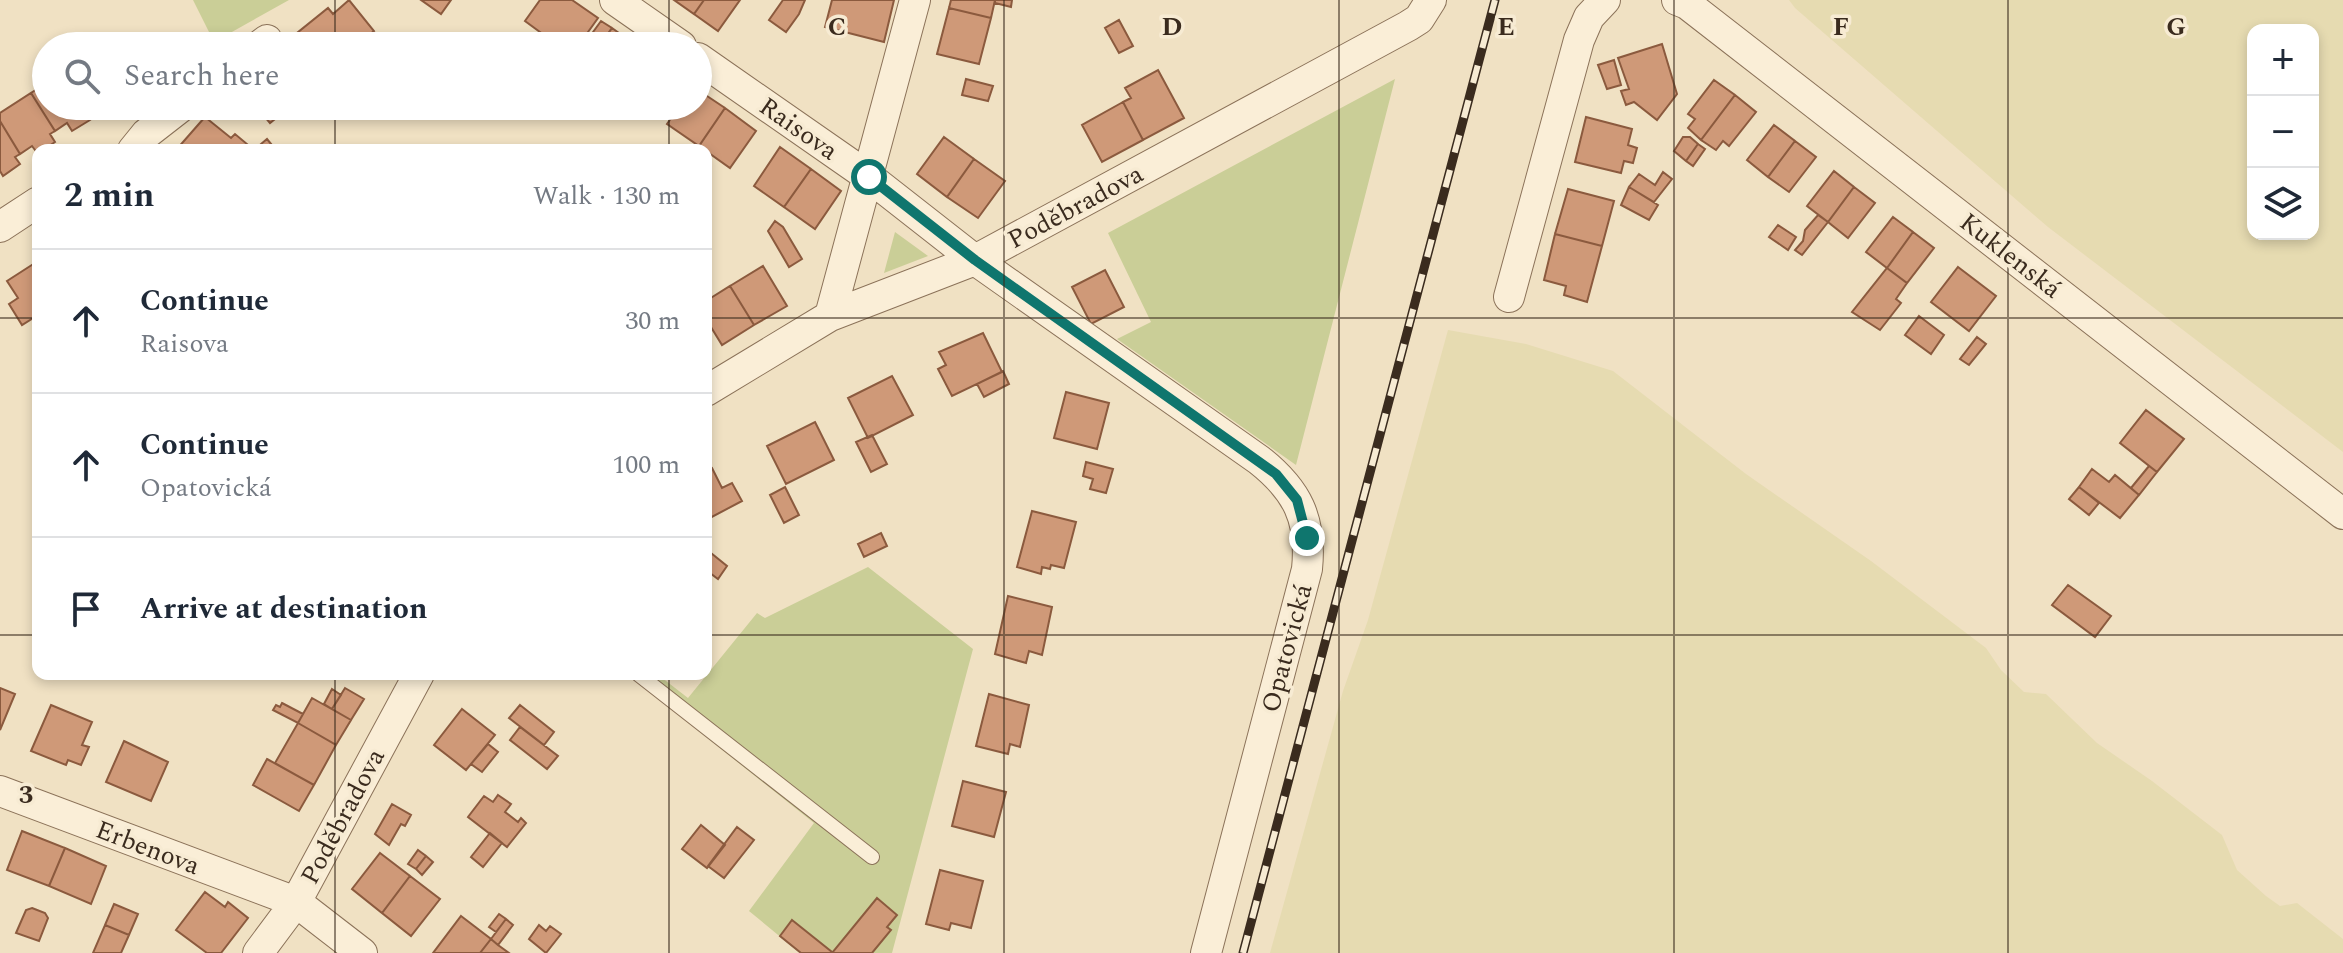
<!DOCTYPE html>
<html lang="en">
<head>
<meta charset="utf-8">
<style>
	:root { --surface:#fff; --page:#f2f2f3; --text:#1f2937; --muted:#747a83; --line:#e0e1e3 }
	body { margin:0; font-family:Spectral,serif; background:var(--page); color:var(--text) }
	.controls { position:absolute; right:24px; top:24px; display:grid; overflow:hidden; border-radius:16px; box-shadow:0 4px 12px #0003 }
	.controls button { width:72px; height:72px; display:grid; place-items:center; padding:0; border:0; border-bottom:2px solid var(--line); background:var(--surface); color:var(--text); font:40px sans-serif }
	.stop { position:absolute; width:24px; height:24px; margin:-18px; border:6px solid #0f766e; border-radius:50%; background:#fff }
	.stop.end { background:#0f766e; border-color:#fff; box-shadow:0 2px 8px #0008 }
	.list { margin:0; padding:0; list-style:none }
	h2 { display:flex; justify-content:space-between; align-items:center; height:104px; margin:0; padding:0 32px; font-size:34px }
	h2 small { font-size:26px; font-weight:400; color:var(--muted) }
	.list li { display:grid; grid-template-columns:52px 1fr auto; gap:24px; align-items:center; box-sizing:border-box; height:144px; padding:0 32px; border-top:2px solid var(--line) }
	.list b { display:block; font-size:30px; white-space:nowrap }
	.list p { margin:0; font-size:26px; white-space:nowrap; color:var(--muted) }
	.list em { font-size:26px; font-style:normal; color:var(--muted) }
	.icon { flex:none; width:44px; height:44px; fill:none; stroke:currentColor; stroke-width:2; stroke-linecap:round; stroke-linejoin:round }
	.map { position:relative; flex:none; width:2343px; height:953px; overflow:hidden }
	.search { position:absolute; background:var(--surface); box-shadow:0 4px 12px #0003; left:32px; top:32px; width:680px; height:88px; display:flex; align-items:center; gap:20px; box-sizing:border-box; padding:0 28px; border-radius:44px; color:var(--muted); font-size:30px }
	.panel { position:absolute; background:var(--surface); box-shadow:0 4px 12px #0003; left:32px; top:144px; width:680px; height:536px; border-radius:16px }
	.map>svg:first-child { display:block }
</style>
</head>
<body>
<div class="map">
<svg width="2343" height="953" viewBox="0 0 2343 953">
	<rect width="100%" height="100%" fill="#f0e1c3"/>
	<path fill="#e6dbb1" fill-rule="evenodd" d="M1789 0H2343V452L2048 227 1795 8ZM2253 30H2313V234H2253Z
		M1448 330 1526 344 1613 371 1746 474 1871 561 1986 648 2001 670 2024 692 2046 694 2097 743 2152 781 2222 835 2237 870 2266 896 2280 906 2297 903 2343 939V953H1270L1343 691 1368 620Z"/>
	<path fill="#cace97" d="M193 0H289L214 42Z
		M1395 79 1296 465 1117 339 1151 322 1108 233Z
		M895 232 928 256 884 273Z
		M868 567 973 649 892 953H800L749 911 814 823 627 674H657L688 698 757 613 765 618Z"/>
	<path fill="#cf9978" stroke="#8b5a3e" stroke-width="2" d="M349 0 374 31 355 46H308L297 33 328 8 333 14Z
		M421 0H451L441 14Z
		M540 0H572L598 18 578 46H559L525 21Z
		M674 0H704L694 14Z
		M704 0H740L718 31 694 14Z
		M783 0H805L799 14 786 32 769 20Z
		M832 0H894L884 42 825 27Z
		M951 0H995L991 18 949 8Z
		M995 0H1012L1011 7 995 3Z
		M949 8 991 18 979 64 937 54Z
		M1119 20 1133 46 1119 53 1105 28Z
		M601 21 612 28 599 46H583Z
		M612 28 637 46H599Z
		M527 38 538 46H521Z
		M1662 44 1677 94 1657 120 1634 102 1626 105 1621 91 1629 89 1618 58Z
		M1614 60 1621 85 1607 89 1598 65Z
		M1158 70 1184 118 1143 140 1123 102 1131 98 1125 88Z
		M966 79 993 86 988 101 962 95Z
		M1714 80 1735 95 1701 140 1688 128 1695 119 1688 114Z
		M46 83V106H89L91 108 85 112 90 120 72 131 67 123 55 131 31 93Z
		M698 90 725 108 699 146 667 124 680 106H698Z
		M31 93 55 131 50 134 55 142 43 150H38V154L32 146 20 154 0 121V113Z
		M1735 95 1756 112 1729 146 1723 141 1716 150 1701 140Z
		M1123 102 1143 140 1102 162 1082 125Z
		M256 106H291L270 123Z
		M725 108 756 131 730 168 699 146Z
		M205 117 231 138 235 134 254 150 267 139 276 150H176Z
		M1586 117 1632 129 1628 145 1637 148 1633 163 1624 161 1621 173 1575 162Z
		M0 121 20 154 15 157 20 164 3 176 0 171Z
		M1774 125 1795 141 1768 177 1747 160Z
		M944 137 974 159 947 197 917 174Z
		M1683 137H1690L1698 144 1686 161 1674 151Z
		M1795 141 1816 157 1789 192 1768 177Z
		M1698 144 1705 149 1693 166 1686 161Z
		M780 147 811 169 784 207 754 186Z
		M974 159 1005 181 978 218 947 197Z
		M811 169 841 191 815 229 784 207Z
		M1834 171 1854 187 1828 222 1807 206Z
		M1663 172 1672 179 1654 202 1629 187 1639 174 1655 185Z
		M1629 187 1658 205 1649 220 1621 205Z
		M1854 187 1875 203 1848 238 1828 222Z
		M1568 189 1614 201 1602 246 1555 234Z
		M1818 215 1828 222 1802 255 1795 250 1803 241 1805 230Z
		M1893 217 1913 232 1887 268 1866 252Z
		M775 221 783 227 802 259 789 267 768 231Z
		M1778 225 1796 237 1788 250 1769 237Z
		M1913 232 1934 248 1907 283 1887 268Z
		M1555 234 1602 246 1587 302 1564 295 1566 286 1544 280Z
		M38 261V315L22 325 9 304 18 298 7 281Z
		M763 266 787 306 754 325 730 286Z
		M1958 267 1996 296 1969 331 1931 302Z
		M1887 268 1907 283 1896 299 1901 303 1880 330 1852 312Z
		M1105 270 1124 307 1091 324 1072 287Z
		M730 286 754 325 722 345 706 319V301Z
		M1919 316 1944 335 1931 354 1905 335Z
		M983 333 1002 372 952 396 938 369 946 365 939 352Z
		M1977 337 1986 344 1969 365 1960 359Z
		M1003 371 1009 384 984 397 977 384Z
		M892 376 913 415 868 438 848 398Z
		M1066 392 1109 403 1097 449 1054 438Z
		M2146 410 2184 439 2157 472 2120 443Z
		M815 422 834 460 786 484 767 446Z
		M872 435 887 464 871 472 856 442Z
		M1086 462 1113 469 1106 493 1090 489 1093 479 1083 476Z
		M2149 466 2157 472 2139 495 2131 488Z
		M712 468 722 488 732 483 742 501 706 520V471Z
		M2092 469 2109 482 2115 475 2139 495 2120 518 2079 487Z
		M785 487 799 515 784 523 770 495Z
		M2079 487 2099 503 2089 515 2069 499Z
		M1032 511 1076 522 1064 568 1051 565 1050 569 1042 567 1041 574 1017 567Z
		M881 533 887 546 864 557 858 544Z
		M706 549 727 566 718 579 706 570Z
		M2068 585 2111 616 2095 637 2052 605Z
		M1008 596 1052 607 1042 655 1029 651 1026 663 995 654Z
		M0 688 15 694 0 730Z
		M345 688 364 699 351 720 332 709Z
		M332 689 341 695 332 709 324 704Z
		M989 694 1029 705 1020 747 1010 744 1008 754 976 746Z
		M312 698 351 720 336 745 298 723Z
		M282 703 303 714 298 723 273 710 276 705 280 707Z
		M51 705 92 722 82 745 89 747 81 765 68 760 66 765 31 751Z
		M520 705 554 732 544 745 509 718Z
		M462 709 495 735 466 770 434 745Z
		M298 723 336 745 314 785 275 763Z
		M520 727 558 756 547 769 510 740Z
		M124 741 168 762 151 801 106 782Z
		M488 744 498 752 482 772 471 764Z
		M267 759 314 785 299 811 253 785Z
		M963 781 1006 792 994 837 952 826Z
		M498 795 511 804 505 812 518 822 521 818 526 823 507 847 468 817 484 796 493 802Z
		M392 804 411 815 405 826 401 824 389 845 375 834Z
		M701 825 725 845 707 868 682 849Z
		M737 827 754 840 724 878 708 866Z
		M22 831 65 848 49 886 7 870Z
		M490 833 502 843 483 867 471 857Z
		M65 848 106 866 91 904 49 886Z
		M418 850 426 856 416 869 408 864Z
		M380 853 410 876 382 913 352 889Z
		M426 856 433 862 422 875 416 869Z
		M940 870 983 881 971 928 951 923 949 930 926 924Z
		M410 876 440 899 411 936 382 913Z
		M205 892 225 907 228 902 248 918 221 953H207L176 930Z
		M877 898 897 915 887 927 891 930 872 953H832Z
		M114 904 138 914 129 935 105 925Z
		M32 908 45 913 48 918 39 941 16 933 26 910Z
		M499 914 506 919 496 932 489 927Z
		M461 916 491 939 480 953H433Z
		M506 919 513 925 498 945 491 939Z
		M792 920 832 952V953H801L780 936Z
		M105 925 129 935 121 953H93Z
		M539 925 546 931 550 926 561 934 546 953 529 939Z
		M491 939 498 945 509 953H480Z"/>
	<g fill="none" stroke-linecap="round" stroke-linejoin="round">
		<g stroke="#8b7259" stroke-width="16">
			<path id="service" d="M638 674 872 857"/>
		</g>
		<g stroke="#8b7259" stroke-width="32">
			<path id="minor" d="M615 0 681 46
				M1677 0 1687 4 2343 514
				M259 46 267 40
				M698 58 869 177 975 260 1259 460C1297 490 1312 519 1307 569L1206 953
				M133 150 146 134 182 106
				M0 227 38 202
				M1509 297 1579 40 1589 17 1605 0
				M830 316 915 0
				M706 391 830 316 975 260 1408 26 1419 19 1431 0
				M0 791 296 902 362 953
				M258 953 296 902 419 674"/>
		</g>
		<use href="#service" stroke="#faeed7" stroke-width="14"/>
		<use href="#minor" stroke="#faeed7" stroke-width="30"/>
		<g stroke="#3a2b1e" stroke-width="9">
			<path id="rail" d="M1243 953 1495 0"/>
		</g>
		<use href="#rail" stroke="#f7ebd3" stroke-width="6" stroke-dasharray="18" stroke-linecap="butt"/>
	</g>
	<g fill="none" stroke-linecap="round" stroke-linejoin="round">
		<path stroke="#0f766e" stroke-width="10" d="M869 177 975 260 1276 474 1297 500 1307 538"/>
	</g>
	<path fill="none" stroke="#3a2b1e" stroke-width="2" stroke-opacity="0.55" d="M335 0V46M669 0V46M1004 0V953M1339 0V953M1674 0V953M2008 0V953M335 106V150M669 106V150M0 318H38M706 318H2343M0 635H38M706 635H2343M335 674V953M669 674V953"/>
	<g text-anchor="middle" stroke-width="7" stroke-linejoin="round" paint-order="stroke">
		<g font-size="26" fill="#3a2b1e" stroke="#f7ebd3">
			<text transform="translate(799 128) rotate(35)" y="9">Raisova</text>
			<text transform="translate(1075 206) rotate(-28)" y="9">Poděbradova</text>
			<text transform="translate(2011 255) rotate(38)" y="9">Kuklenská</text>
			<text transform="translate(1286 648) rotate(-75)" y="9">Opatovická</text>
			<text transform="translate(342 816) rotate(-62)" y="9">Poděbradova</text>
			<text transform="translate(148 847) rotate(21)" y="9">Erbenova</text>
		</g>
	</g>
	<g font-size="26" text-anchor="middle" font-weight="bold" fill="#3a2b1e" stroke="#f7ebd3" stroke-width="7" stroke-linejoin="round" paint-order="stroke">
		<text x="837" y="35">C</text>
		<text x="1172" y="35">D</text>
		<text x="1506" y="35">E</text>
		<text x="1841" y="35">F</text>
		<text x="2176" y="35">G</text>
		<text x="26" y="803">3</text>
	</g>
</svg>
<div class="controls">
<button>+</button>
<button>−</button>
<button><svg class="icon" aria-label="layers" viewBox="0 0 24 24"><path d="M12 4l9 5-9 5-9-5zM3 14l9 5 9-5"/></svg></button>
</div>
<div class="stop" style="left:869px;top:177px"></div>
<div class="stop end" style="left:1307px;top:538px"></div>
<div class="search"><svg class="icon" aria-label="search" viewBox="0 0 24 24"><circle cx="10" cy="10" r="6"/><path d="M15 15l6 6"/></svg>Search here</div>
<section class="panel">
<h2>2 min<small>Walk · 130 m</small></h2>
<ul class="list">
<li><svg class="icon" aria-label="ahead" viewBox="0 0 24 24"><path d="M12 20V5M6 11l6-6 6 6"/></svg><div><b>Continue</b><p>Raisova</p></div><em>30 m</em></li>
<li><svg class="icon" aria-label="ahead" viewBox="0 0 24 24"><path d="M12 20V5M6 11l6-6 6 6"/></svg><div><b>Continue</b><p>Opatovická</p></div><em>100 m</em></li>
<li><svg class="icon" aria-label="arrive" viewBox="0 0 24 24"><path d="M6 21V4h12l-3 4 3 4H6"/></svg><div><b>Arrive at destination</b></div></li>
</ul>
</section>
</div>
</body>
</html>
